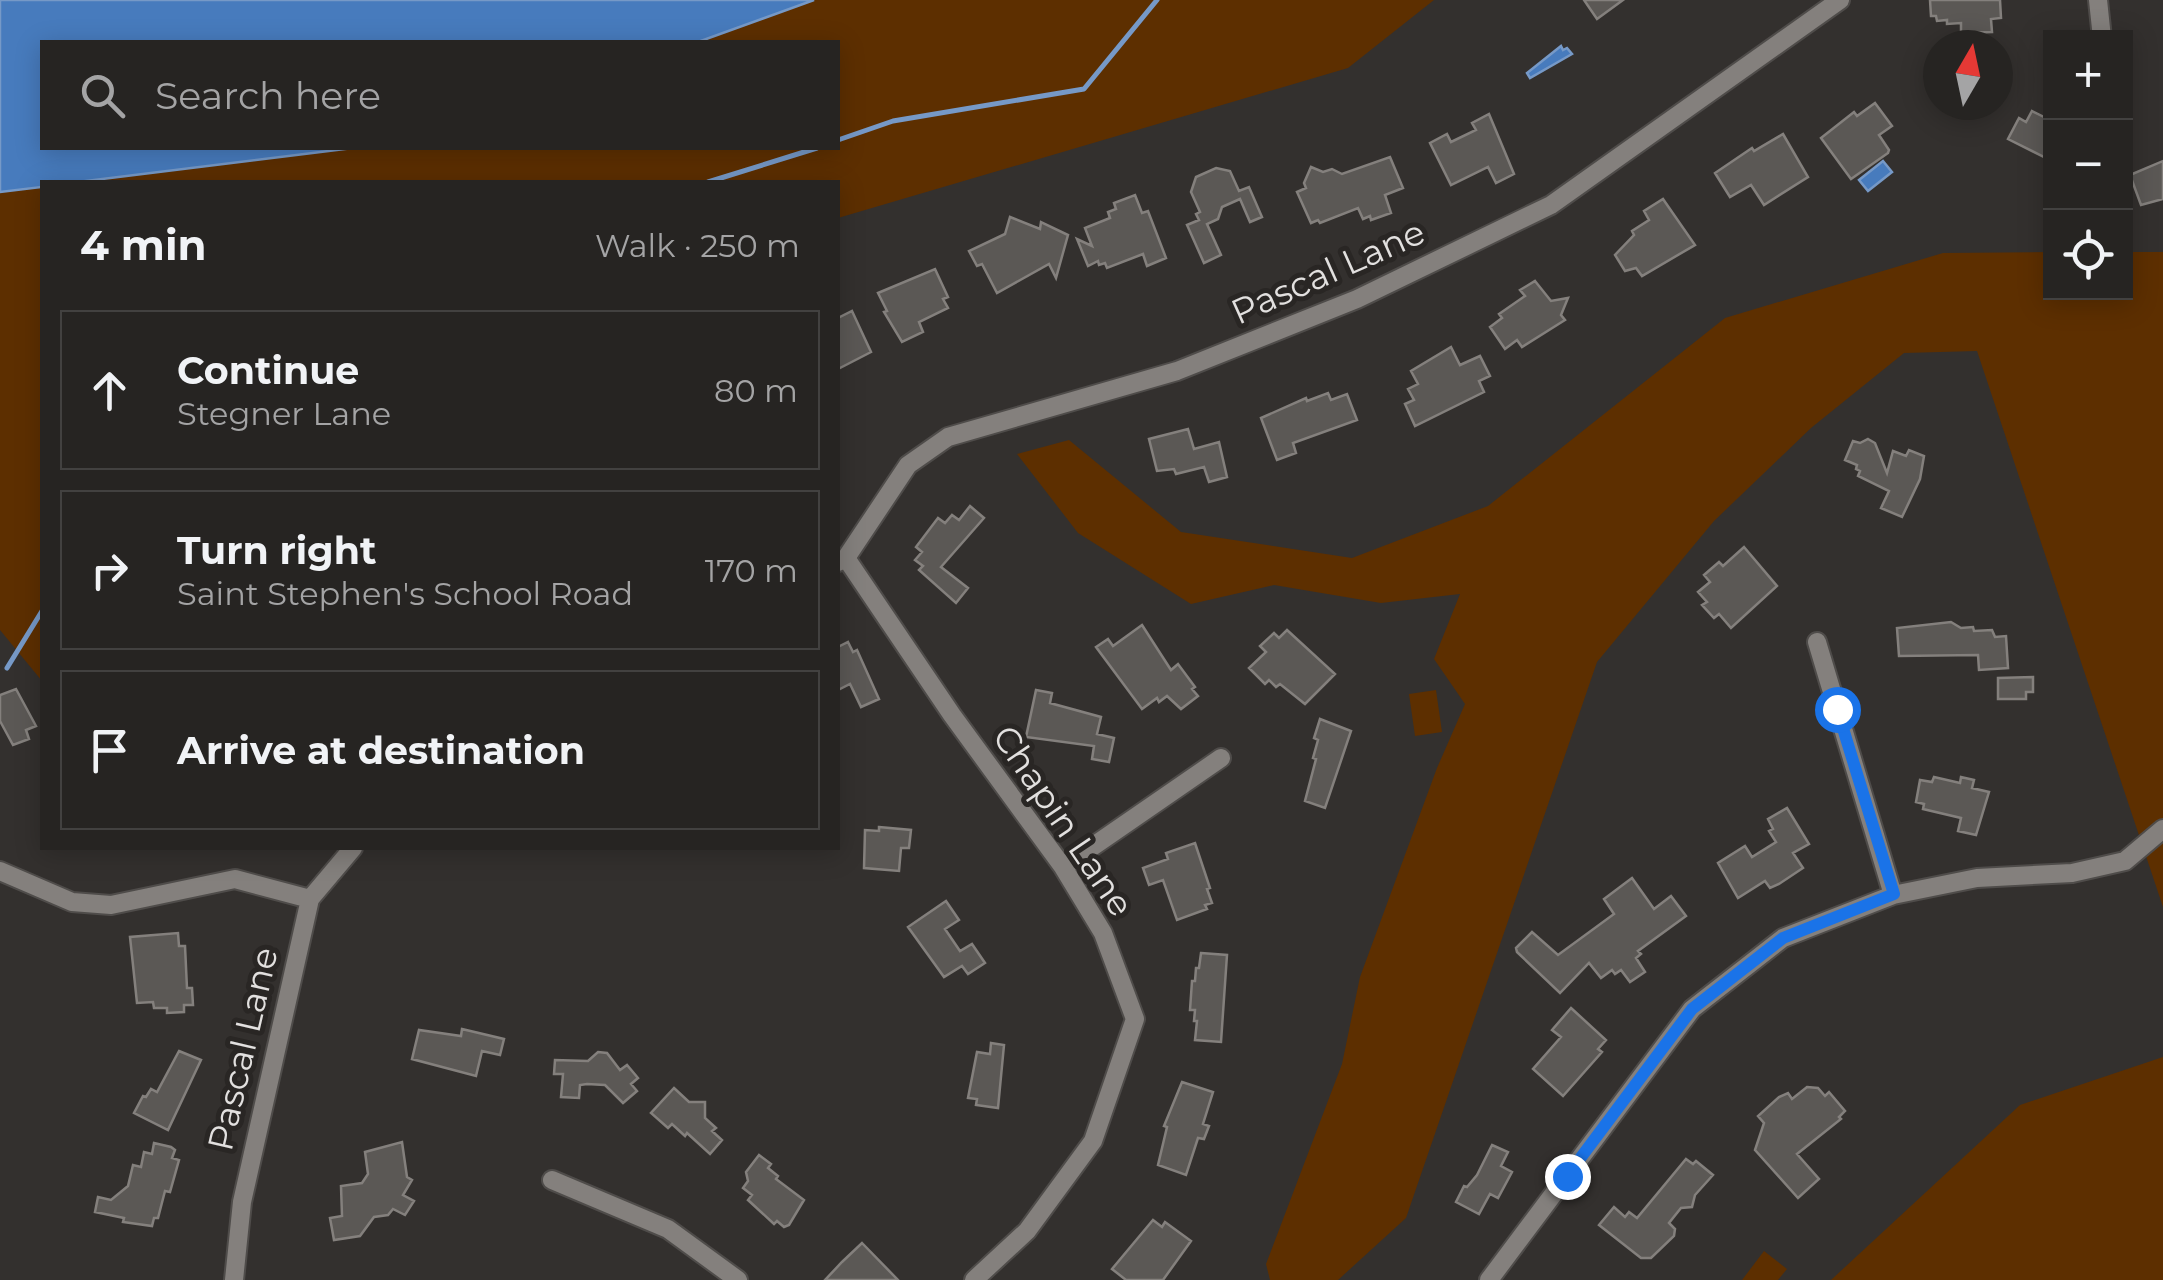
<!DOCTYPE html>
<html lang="en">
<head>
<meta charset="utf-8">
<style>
	:root { --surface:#262422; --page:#32302f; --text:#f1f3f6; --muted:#a4a4a5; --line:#424140 }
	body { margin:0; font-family:Montserrat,sans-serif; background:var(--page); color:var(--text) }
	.controls { position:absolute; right:30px; top:30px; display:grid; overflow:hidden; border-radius:0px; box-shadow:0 5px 25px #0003 }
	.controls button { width:90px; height:90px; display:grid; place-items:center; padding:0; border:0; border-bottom:2px solid var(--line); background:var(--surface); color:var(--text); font:50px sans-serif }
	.compass { position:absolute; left:1923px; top:30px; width:90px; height:90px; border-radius:50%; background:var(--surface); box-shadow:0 5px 25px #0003; rotate:9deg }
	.stop { position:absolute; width:30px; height:30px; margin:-22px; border:8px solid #1a73e8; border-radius:50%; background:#fff }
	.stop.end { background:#1a73e8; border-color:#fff; box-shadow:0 2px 10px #0008 }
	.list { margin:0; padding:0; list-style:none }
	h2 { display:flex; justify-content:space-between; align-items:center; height:130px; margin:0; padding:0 40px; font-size:42px }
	h2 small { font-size:32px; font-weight:400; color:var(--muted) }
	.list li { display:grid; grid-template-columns:65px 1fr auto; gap:30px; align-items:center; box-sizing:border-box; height:160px; margin:0 20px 20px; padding:0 20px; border:2px solid var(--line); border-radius:0px }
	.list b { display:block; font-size:38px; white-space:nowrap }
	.list p { margin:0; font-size:32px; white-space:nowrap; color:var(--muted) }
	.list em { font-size:32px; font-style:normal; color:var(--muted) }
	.icon { flex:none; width:55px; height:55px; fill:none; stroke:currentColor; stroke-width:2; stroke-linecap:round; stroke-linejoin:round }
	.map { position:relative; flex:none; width:2163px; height:1280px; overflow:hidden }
	.search { position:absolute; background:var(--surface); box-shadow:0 5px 25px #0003; left:40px; top:40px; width:800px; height:110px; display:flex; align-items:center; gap:25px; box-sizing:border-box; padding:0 35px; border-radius:0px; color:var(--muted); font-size:38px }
	.panel { position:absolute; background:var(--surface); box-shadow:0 5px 25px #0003; left:40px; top:180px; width:800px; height:670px; border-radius:0px }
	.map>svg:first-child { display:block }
</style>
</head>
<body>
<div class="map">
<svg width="2163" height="1280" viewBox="0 0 2163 1280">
	<rect width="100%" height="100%" fill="#33302e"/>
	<path fill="#5d2f00" d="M814 0H1434L1348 68 838 218V182H78L353 148H838V42H698Z
		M42 187V681L0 630V192Z
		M2050 252V292H2126V252H2163V907L1977 351 1904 353 1811 428 1714 521 1597 662 1406 1218 1338 1280H1270L1266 1264 1342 1064 1360 977 1437 768 1465 704 1434 659 1460 594 1381 603 1274 585 1191 604 1078 533 1017 454 1069 440 1181 532 1352 558 1488 506 1725 318 1943 253Z
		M1436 690 1442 732 1415 736 1409 694Z
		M2163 1057V1280H1831L2020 1105Z
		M1764 1251 1787 1269 1778 1280H1742Z"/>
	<path fill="#477bbd" stroke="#7699c7" stroke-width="2.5" d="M0 0H814L698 42H42V148H353L78 182H42V187L0 192Z
		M1561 46 1563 50 1567 48 1572 54 1530 78 1527 73Z
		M1883 161 1892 172 1868 191 1859 180Z"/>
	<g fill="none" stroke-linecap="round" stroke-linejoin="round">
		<path stroke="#7699c7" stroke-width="5" d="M838 140 893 121 1084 89 1157 0
			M708 182 817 148
			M7 668 42 611"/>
	</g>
	<path fill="#5b5855" stroke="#84807d" stroke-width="2.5" d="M1584 0H1623L1597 19Z
		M1930 0H2000L2001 18 1991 19 1992 32 1961 33V23L1947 24V20L1937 21 1936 16H1931Z
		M1875 103 1892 126 1879 135 1889 150 1888 153 1851 179 1821 138 1854 112 1857 116Z
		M2032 111 2050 120V160L2008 139 2019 118 2026 122Z
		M1489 114 1514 174 1496 183 1488 167 1451 185 1430 143 1447 134 1451 142 1476 130 1472 123Z
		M1783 134 1808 177 1764 205 1751 185 1730 197 1715 173 1752 148 1754 151Z
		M1390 157 1403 188 1385 195 1391 213 1371 220 1370 216 1363 219 1358 208 1320 223 1318 220 1311 223 1297 192 1306 188 1304 183 1311 167 1323 172 1332 169 1342 174Z
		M2163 161V199L2141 205 2130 175Z
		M1216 168 1230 171 1239 191 1249 187 1262 217 1250 222 1240 199 1222 207 1218 219 1207 224 1221 255 1204 263 1187 225 1199 220 1196 214 1200 212 1191 192 1196 177Z
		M1135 195 1142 213 1148 211 1166 258 1147 266 1143 254 1107 268 1105 263 1099 265 1098 261 1088 266 1077 239 1092 246 1085 228 1110 218 1108 212 1116 209 1114 203Z
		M1663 199 1695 245 1642 276 1636 268 1625 271 1615 255 1634 235 1632 231 1649 220 1644 211Z
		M1010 217 1040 229 1041 222 1068 235 1056 278 1049 264 997 293 982 264 977 266 969 251 1005 234Z
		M935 269 948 297 943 299 948 308 919 322 923 332 902 342 884 312 887 311 878 293Z
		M1535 281 1551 301 1568 298 1561 315 1565 320 1522 347 1517 340 1505 349 1490 327 1502 318 1499 314 1525 296 1520 290Z
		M852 311 871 352 838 369V318Z
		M1451 347 1460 365 1480 356 1490 376 1479 381 1484 392 1415 426 1405 404 1414 400 1408 389 1418 384 1411 371Z
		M1328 393 1331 400 1347 394 1357 420 1293 443 1296 453 1277 460 1261 418 1306 398 1307 401Z
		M1188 429 1194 449 1219 442 1227 477 1209 482 1204 467 1176 474 1174 469 1157 471 1149 439Z
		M1868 439 1875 443 1887 473 1893 451 1906 456 1909 450 1924 456 1920 479 1902 517 1881 508 1889 491 1858 476 1860 471 1856 469 1857 465 1845 460 1853 441 1860 443Z
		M970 506 984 518 941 567 968 588 956 603 919 570 923 566 915 560 922 552 916 547 938 518 945 523 952 515 959 520Z
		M1744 547 1777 586 1731 628 1719 614 1714 618 1702 605 1707 602 1698 592 1710 582 1704 575 1719 562 1723 566Z
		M1951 622 1961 628 1973 627 1974 631 1992 630 1995 637 2006 636 2008 668 1979 670 1978 655 1899 656 1897 628Z
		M1142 625 1171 670 1178 664 1195 687 1192 689 1198 696 1181 709 1167 696 1159 702 1157 698 1142 709 1096 647 1108 639 1113 646Z
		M1287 630 1335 674 1305 704 1280 684 1276 687 1269 680 1265 684 1249 668 1266 652 1260 646 1274 633 1279 638Z
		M848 642 853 652 857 650 879 699 861 707 850 684 838 690V647Z
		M2033 677V692H2026V699H1998V678Z
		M16 689 36 726 26 730 29 739 13 745 0 721V695Z
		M1036 690 1052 693 1050 703 1101 717 1097 734 1114 738 1109 762 1092 759 1094 746 1026 737Z
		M1320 719 1351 731 1325 808 1305 801 1316 759 1313 758 1318 740 1314 738Z
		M1934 777 1960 783 1961 777 1974 780 1972 788 1989 792 1976 835 1958 831 1961 818 1923 809 1924 804 1916 802 1920 780 1932 782Z
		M1787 808 1809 844 1793 853 1803 868 1779 884 1770 888 1765 881 1738 898 1718 863 1745 846 1752 857 1776 842 1769 831 1773 829 1768 819Z
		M879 827 911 830 909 848H901L899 871 864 868 865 830 879 831Z
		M1195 843 1210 888 1207 889 1212 903 1205 905 1207 909 1177 920 1163 880 1149 885 1143 868 1168 859 1166 853Z
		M1632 878 1654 909 1671 896 1686 916 1638 951 1641 954 1636 958 1645 972 1630 982 1621 970 1615 974 1612 970 1601 978 1589 963 1560 993 1517 952 1516 948 1532 932 1558 955 1614 914 1604 899Z
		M946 901 959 920 945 929 960 951 972 944 985 963 968 974 962 966 944 977 908 927Z
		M178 933 179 946H185L187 988H192L193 1005H184V1012L167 1013V1008H154L153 1002 137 1003 130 937Z
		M1201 953 1227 955 1221 1042 1195 1040 1197 1021H1194L1195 1010H1190L1192 981H1195L1196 968H1199Z
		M1571 1008 1606 1040 1598 1049 1602 1052 1563 1096 1533 1069 1561 1037 1552 1030Z
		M462 1029 504 1039 500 1055 482 1051 476 1076 412 1059 419 1030 461 1036Z
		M991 1043 1004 1045 998 1108 976 1105 977 1099 968 1098 977 1052 990 1054Z
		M179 1051 201 1060 168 1130 134 1113 143 1096 146 1097 151 1089 157 1092Z
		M598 1052 607 1053 620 1070 627 1065 638 1078 631 1084 637 1091 623 1103 605 1085 587 1084 580 1085 579 1098 561 1097 563 1074H554L555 1060 588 1061Z
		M1182 1082 1213 1092 1203 1124 1209 1126 1204 1139 1198 1138 1186 1175 1158 1165 1167 1127 1164 1126Z
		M1807 1087 1818 1088 1825 1096 1829 1092 1845 1111 1839 1117 1841 1119 1797 1154 1819 1179 1798 1198 1755 1150 1764 1123 1758 1116 1779 1097 1788 1093 1792 1099Z
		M674 1088 689 1102H705V1118L716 1128 712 1131 722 1140 710 1154 687 1133 685 1136 672 1124 668 1128 651 1113Z
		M402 1142 407 1177 412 1180 403 1195 414 1201 405 1215 393 1209 388 1215 374 1217 360 1236 334 1240 330 1218 342 1216 341 1186 362 1183 368 1174 365 1152Z
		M154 1143 171 1147 175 1150 172 1158 179 1160 170 1192 165 1191 158 1218H154L152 1226 123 1222 124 1218 95 1212 98 1197 111 1200 128 1186 133 1165 141 1167 144 1152 152 1154Z
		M1492 1145 1508 1152 1501 1166 1512 1172 1498 1198 1490 1194 1479 1214 1456 1202 1464 1186 1467 1187 1477 1175Z
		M759 1155 771 1164 768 1168 778 1176 776 1179 804 1200 789 1225 784 1227 777 1221 774 1224 748 1200 752 1195 743 1188 748 1181 746 1172Z
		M1686 1159 1693 1164 1696 1161 1713 1175 1695 1195 1692 1207 1681 1208 1669 1223 1675 1229 1674 1236 1651 1258H1641L1599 1225 1614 1207 1625 1217 1629 1212 1637 1218Z
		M1153 1220 1162 1227 1165 1222 1191 1241 1163 1280H1126L1112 1269Z
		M862 1243 898 1280H825L842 1262Z"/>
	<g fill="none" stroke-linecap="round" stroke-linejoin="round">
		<g stroke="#4f4c4a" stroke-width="22">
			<path id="minor" d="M2098 0 2102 38
				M846 558 952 715 1063 867 1103 933 1135 1019 1093 1141 1027 1231 974 1280
				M838 562 846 558 908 465 948 437 1177 371 1357 299 1551 205 1840 0
				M1817 642 1893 895
				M1063 867 1221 758
				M0 871 72 902 111 905 235 879 310 899
				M552 1180 668 1229 738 1280
				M234 1280 242 1202 310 899 353 848
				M1489 1280 1692 1009 1783 938 1893 895 1977 878 2072 873 2125 861 2163 829"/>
		</g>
		<use href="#minor" stroke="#84807d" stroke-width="18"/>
	</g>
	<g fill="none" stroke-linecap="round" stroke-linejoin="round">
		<path stroke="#1a73e8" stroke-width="12" d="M1567 1176 1692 1009 1783 938 1894 894 1837 709"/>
	</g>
	<g text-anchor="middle" stroke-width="10" stroke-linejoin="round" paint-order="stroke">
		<g font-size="35" fill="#e2e0df" stroke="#292624">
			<text transform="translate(1328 272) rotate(-24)" y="12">Pascal Lane</text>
			<text transform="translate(1063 821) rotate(56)" y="12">Chapin Lane</text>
			<text transform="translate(243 1049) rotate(-77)" y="12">Pascal Lane</text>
		</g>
	</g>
</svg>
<div class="controls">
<button>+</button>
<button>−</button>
<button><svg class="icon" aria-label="locate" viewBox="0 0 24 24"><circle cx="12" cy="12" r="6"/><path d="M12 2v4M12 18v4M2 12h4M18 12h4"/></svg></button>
</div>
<svg class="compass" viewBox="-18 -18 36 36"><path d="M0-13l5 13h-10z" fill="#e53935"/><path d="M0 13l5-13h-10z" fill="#a4a4a5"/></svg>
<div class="stop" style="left:1837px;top:709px"></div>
<div class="stop end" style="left:1567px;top:1176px"></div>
<div class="search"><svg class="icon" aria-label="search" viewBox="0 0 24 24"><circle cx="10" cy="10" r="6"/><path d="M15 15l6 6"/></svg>Search here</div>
<section class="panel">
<h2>4 min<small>Walk · 250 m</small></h2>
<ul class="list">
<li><svg class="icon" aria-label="ahead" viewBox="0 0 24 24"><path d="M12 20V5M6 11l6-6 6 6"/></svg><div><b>Continue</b><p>Stegner Lane</p></div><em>80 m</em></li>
<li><svg class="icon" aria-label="right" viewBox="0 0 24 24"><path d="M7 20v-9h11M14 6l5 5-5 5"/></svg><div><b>Turn right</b><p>Saint Stephen's School Road</p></div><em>170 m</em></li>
<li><svg class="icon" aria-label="arrive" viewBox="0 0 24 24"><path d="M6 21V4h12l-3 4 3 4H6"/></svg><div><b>Arrive at destination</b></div></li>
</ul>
</section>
</div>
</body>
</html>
